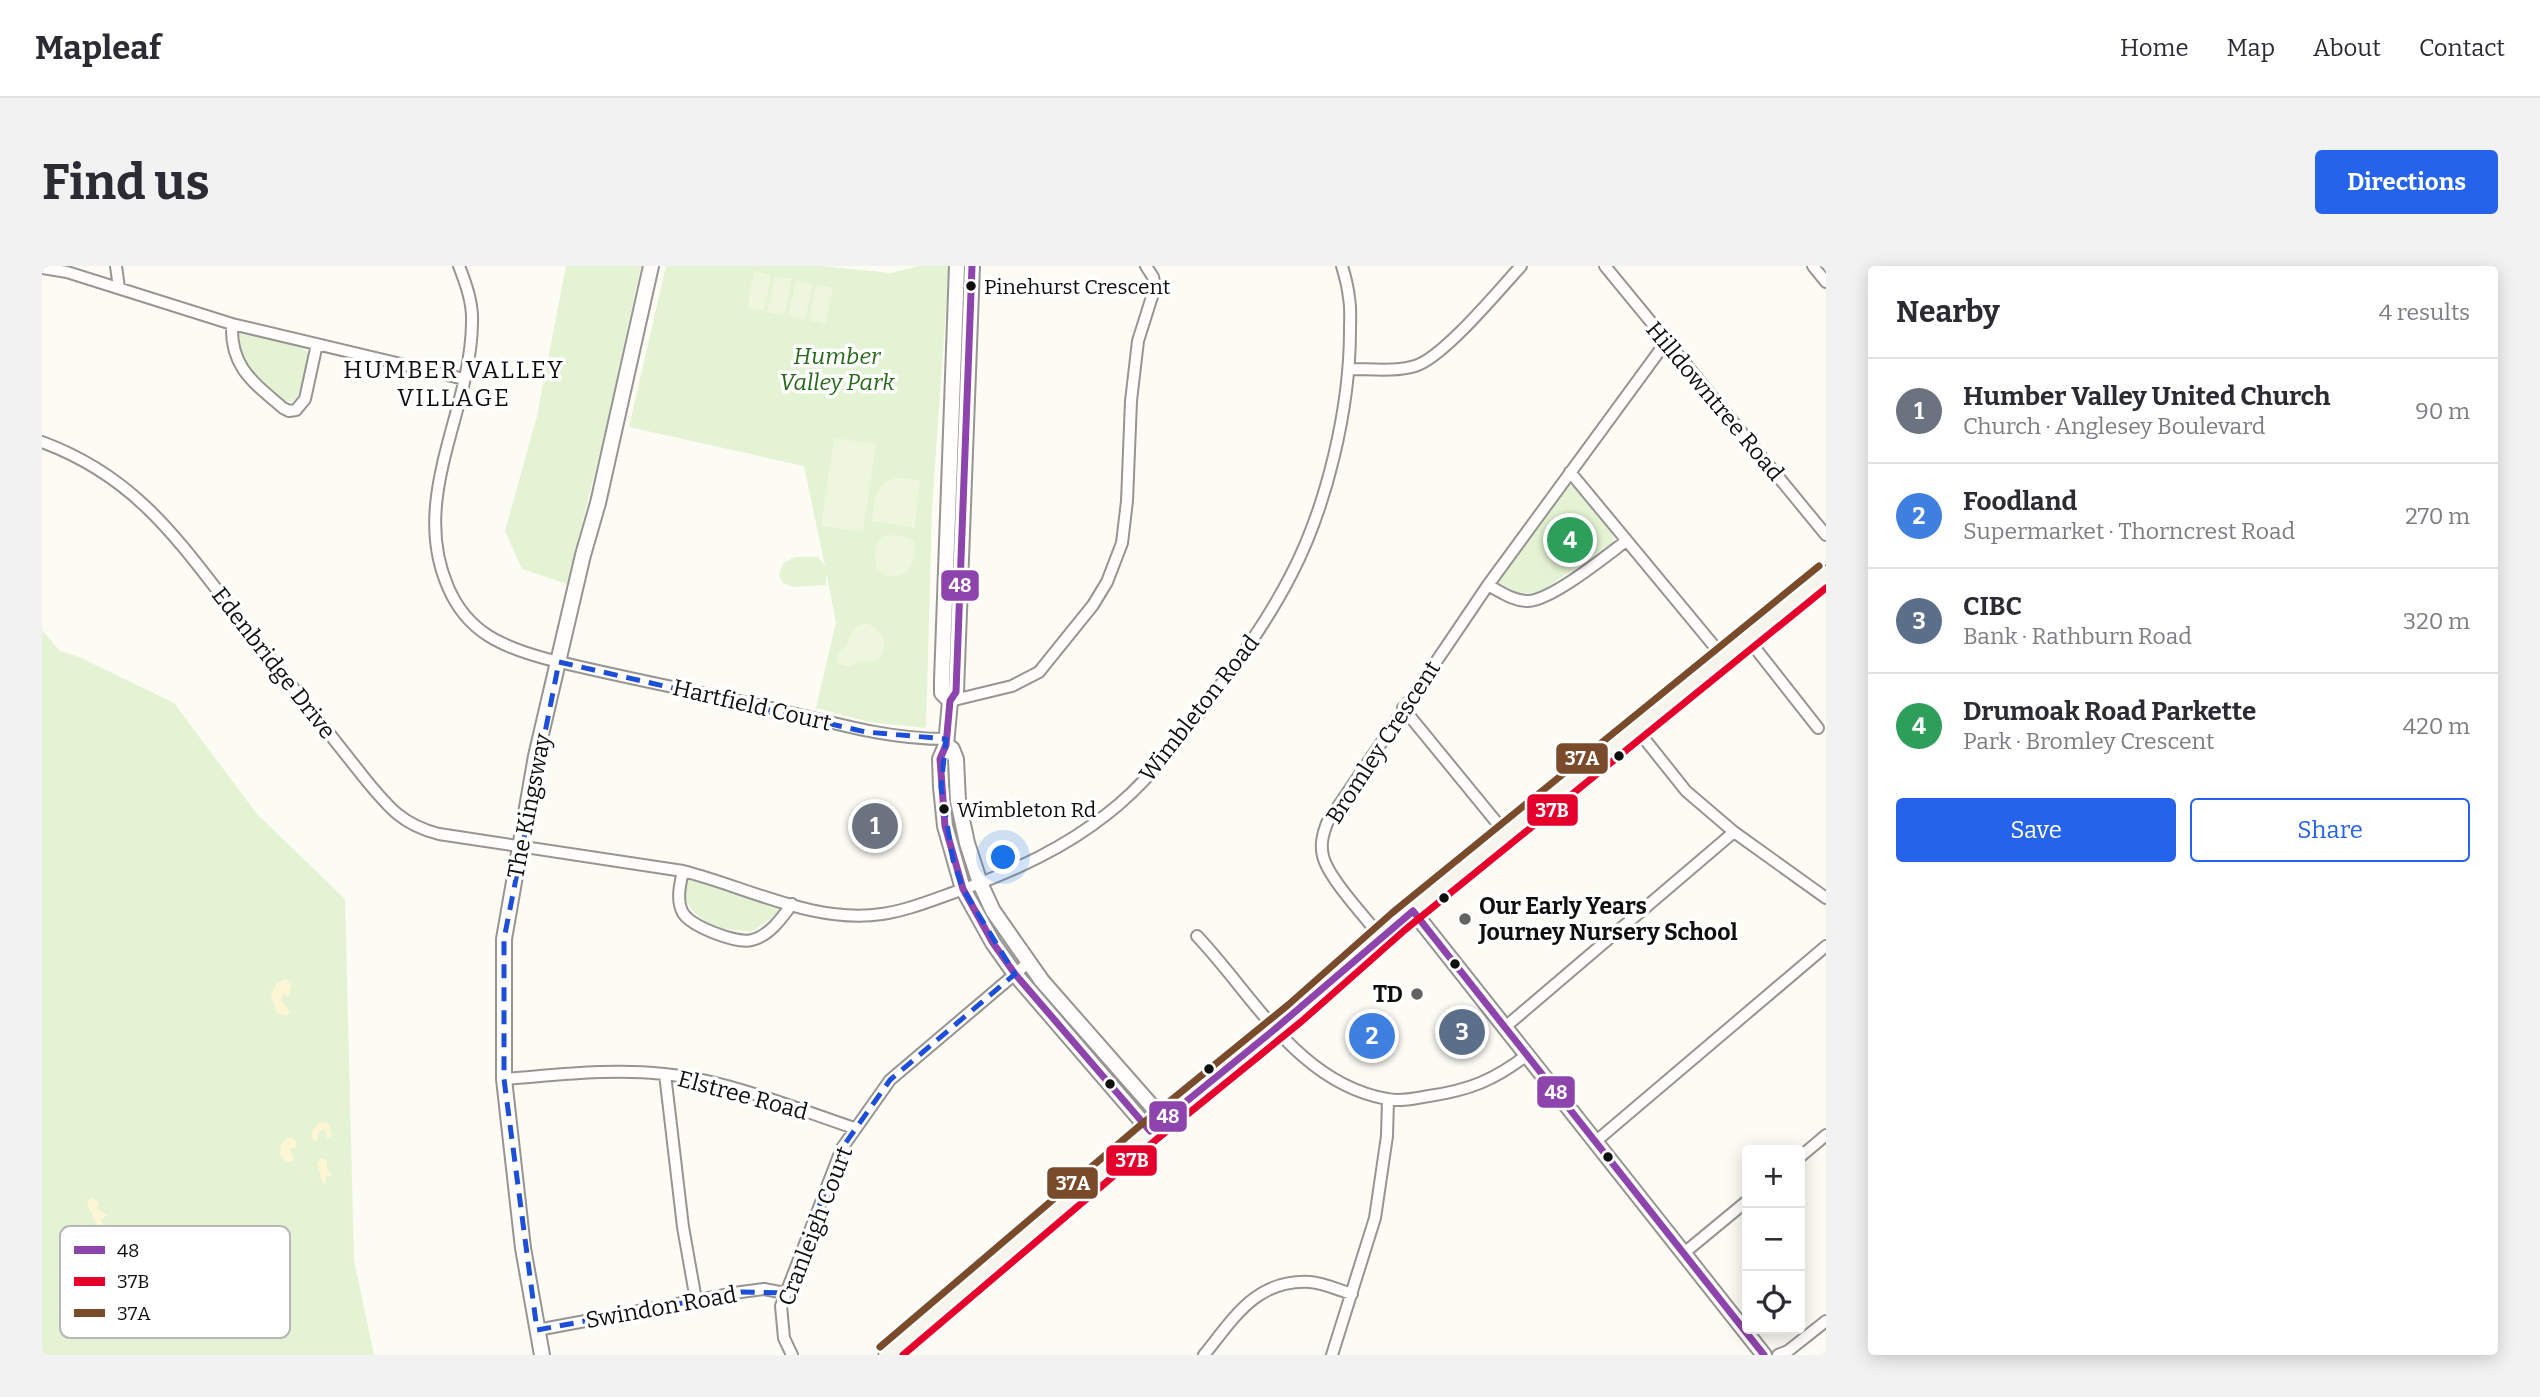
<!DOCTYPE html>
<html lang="en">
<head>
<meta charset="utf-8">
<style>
	:root { --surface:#fff; --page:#f2f2f3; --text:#2b2b33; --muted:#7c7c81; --line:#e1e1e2; --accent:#2563eb }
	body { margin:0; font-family:Bitter,serif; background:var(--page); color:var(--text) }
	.controls { position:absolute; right:21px; bottom:21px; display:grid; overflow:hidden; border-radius:7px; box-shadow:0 4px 18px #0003 }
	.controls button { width:63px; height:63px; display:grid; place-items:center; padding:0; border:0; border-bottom:2px solid var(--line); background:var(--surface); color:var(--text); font:35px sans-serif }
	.you { position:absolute; left:962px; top:592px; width:24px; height:24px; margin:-18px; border:5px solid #fff; border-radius:50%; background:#1a73e8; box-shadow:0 0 0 10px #1a73e833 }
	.badge { display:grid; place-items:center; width:46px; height:46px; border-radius:50%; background:var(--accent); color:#fff; font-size:23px; font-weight:700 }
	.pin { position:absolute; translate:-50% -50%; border:4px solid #fff; box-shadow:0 2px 7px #0006 }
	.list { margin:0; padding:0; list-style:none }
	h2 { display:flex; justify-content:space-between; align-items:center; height:91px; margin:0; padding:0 28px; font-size:30px }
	h2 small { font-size:23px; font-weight:400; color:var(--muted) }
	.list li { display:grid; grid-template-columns:46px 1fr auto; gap:21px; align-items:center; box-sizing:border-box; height:105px; padding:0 28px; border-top:2px solid var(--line) }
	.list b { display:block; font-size:26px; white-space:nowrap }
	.list p { margin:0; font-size:23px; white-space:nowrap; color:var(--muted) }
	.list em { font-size:23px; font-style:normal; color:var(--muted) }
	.actions { display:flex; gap:14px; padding:21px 28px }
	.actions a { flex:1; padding:16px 0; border:2px solid var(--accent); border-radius:7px; text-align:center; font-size:24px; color:var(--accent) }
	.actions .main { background:var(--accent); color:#fff }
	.icon { flex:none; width:38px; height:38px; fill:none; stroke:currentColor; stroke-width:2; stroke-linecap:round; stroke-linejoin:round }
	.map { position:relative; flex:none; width:1784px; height:1089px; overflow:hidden; border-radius:7px }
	header { display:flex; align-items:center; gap:42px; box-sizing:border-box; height:98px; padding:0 35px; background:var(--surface); border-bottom:2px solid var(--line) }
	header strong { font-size:33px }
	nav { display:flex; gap:38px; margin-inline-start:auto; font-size:24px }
	.intro { display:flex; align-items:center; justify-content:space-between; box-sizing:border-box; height:168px; padding:0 42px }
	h1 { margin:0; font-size:49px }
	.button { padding:18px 32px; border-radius:7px; background:var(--accent); color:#fff; font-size:24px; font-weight:700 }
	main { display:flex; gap:42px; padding:0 42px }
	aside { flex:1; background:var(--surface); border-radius:7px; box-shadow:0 4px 18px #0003 }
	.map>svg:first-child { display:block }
</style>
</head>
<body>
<header>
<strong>Mapleaf</strong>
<nav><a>Home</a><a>Map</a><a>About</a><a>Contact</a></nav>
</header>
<div class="intro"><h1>Find us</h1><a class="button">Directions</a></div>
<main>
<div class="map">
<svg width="1784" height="1089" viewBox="0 0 1784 1089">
	<rect width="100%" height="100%" fill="#fcfbf4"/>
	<path fill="#e4f3d3" d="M524 0H599L565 157 525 318 480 303 463 265 495 150Z
		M624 0H779L849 7 876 0H907L890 242 884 462 827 456 774 442 794 356 784 306V319L752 321 741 317 737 309 741 297 753 291H776L783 300 762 200 587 161Z
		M199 68 261 82 266 88C261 103 263 126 250 136 230 135 208 108 199 92 196 85 196 76 194 69Z
		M1527 219 1532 221 1570 266 1571 276 1498 326 1479 328 1457 317V312L1522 222Z
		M0 364 18 385 37 391 132 437 215 548 303 633 312 994 332 1089H0Z
		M901 494H909L926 600 927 613 924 615 911 582Z
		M647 611 738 641 733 650 709 666C698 664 686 664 676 661 656 655 632 631 647 611Z
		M935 626C946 643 975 681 974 698L972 699 934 638 933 628Z
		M985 708 1055 785 1104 845 1100 848 984 711Z"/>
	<path fill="#fdf6d5" d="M244 713 249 719 246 732 241 727 239 733 248 746 245 750 235 747 229 729 235 717Z
		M278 856 286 857 290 869 285 873 284 865 280 863 276 868 275 876 270 873V865Z
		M246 871 251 872 254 875V882H249L248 884 252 891 251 896H244L238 889 239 878Z
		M279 892 285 894V903L290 908 288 911 283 909 284 916 281 918 275 897Z
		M51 932 57 936 55 943 66 949 59 953 61 959 58 960 54 957 45 938 47 934Z"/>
	<path fill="#eef6dd" d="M712 5 729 9 722 45 705 42Z
		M733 10 750 13 742 50 725 46Z
		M754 14 771 18 763 54 746 50Z
		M774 18 791 22 783 58 767 54Z
		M792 172 834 178 821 266 779 260Z
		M855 212 878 214 873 262 830 255C832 234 833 217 855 212Z
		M846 269 859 270 872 275C875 296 867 314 843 310L834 301C832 288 832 273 846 269Z
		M824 357C842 363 849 382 835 395L814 396 808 401 797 398 795 395C795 381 803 386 806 376 809 366 811 359 824 357Z"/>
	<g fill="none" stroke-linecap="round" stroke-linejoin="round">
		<g stroke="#969592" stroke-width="14">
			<path id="minor" d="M74 0 77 22
				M417 0C424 18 431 37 430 57 429 146 367 232 406 321 425 366 460 381 505 393 578 411 652 425 725 441 786 455 841 473 904 473
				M1563 0 1784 269
				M1771 0 1784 16
				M0 2 25 6 190 58 422 113
				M190 58C188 101 211 116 241 142L247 145 254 144 263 133 275 78
				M1308 103C1329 103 1353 106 1373 100 1401 92 1457 24 1479 0
				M0 176C97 212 138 277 199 355 240 408 282 461 324 514 347 542 361 559 397 568L641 605C705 621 772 658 840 648 868 644 895 632 922 623 974 604 1022 582 1065 548 1104 518 1133 479 1163 440 1194 398 1225 356 1249 309 1285 240 1308 142 1308 64 1308 53 1309 42 1307 32 1306 21 1303 10 1300 0
				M1528 206 1682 392
				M1446 319C1459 326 1471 335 1486 335 1510 334 1564 290 1584 275
				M1706 373 1776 462
				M908 435 970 420 997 406 1051 339 1065 316 1080 277 1085 235 1089 135 1096 75 1113 21 1111 11 1104 0
				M1361 442 1465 569
				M1593 461 1644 525 1692 566 1784 632
				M641 605C638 618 634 635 641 647 650 661 695 678 710 674 727 670 740 652 750 638
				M1155 670C1212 730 1256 817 1345 833 1359 836 1374 832 1387 830 1428 824 1452 814 1485 789
				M1339 671C1324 652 1286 612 1281 590 1278 578 1281 568 1285 557L1446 319 1624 76
				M1462 762 1692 566
				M623 808 641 961 654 1034
				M462 813C516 809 569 802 622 808 684 814 753 842 812 862
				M1553 876 1784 680
				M1758 891 1784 869
				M1642 987 1705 935
				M495 1064 699 1026 722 1023 743 1027
				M750 1089 742 1072 739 1040 800 882 848 814 986 697
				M1162 1089C1192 1052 1214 1013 1268 1016 1282 1017 1296 1024 1310 1028
				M1290 1089 1333 952 1345 870 1346 833
				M1736 1089 1746 1085 1784 1055"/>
		</g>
		<g stroke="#969592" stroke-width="18">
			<path id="tertiary" d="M930 0 914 426 908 435 904 479 898 493 899 521 903 560 921 623 951 677 973 708 1108 865
				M908 435 900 427V415L915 0
				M904 479 910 483 914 493 916 535 925 577 938 617 951 645 1000 715 1122 854
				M1371 645 1722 1089
				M500 1089 481 982 462 813V673L494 490 541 289 556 237 609 0"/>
		</g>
		<g stroke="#8c8c89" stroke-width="19">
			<path id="secondary" d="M845 1089 1108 865 1253 747 1357 655 1784 308"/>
		</g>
		<use href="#minor" stroke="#fffefd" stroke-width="10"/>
		<use href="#tertiary" stroke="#fffefd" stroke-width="14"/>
		<use href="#secondary" stroke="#f5f5eb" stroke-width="16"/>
		<g stroke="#fff" stroke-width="12">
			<path id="bus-1" d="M930 0 914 426 908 435 904 479 898 493 903 560 921 623 951 677 973 708 1108 865 1233 763 1371 645
				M1371 645 1722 1089"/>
		</g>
		<g stroke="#fff" stroke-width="12">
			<path id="bus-2" d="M861 1089 1115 873 1260 755 1364 663 1784 322"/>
		</g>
		<g stroke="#fff" stroke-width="12">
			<path id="bus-3" d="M838 1081 1101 857 1246 739 1350 647 1777 300"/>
		</g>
		<use href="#bus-1" stroke="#8e44ad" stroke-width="7"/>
		<use href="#bus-2" stroke="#e4002b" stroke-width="7"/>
		<use href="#bus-3" stroke="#7a4b2a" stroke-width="7"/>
	</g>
	<path fill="none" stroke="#1d4ed8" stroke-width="5" stroke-dasharray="14 9" stroke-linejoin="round" d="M517 396 824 466 904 473 899 521 911 594 921 623 973 708 848 814 800 882 743 1027 699 1026 495 1064 462 813V673Z"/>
	<g fill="#0f0f0f" stroke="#fff" stroke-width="2.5">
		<circle cx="929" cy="20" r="6"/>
		<circle cx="1577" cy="490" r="6"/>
		<circle cx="902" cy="543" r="6"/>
		<circle cx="1402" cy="632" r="6"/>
		<circle cx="1413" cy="698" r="6"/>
		<circle cx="1167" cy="803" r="6"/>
		<circle cx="1068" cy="818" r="6"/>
		<circle cx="1566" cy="891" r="6"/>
	</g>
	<g fill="#62625f" stroke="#fff" stroke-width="2.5">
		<circle cx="1423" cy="653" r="7"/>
		<circle cx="1375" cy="728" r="7"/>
	</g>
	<g text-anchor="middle" stroke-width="7" stroke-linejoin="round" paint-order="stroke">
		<g font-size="21" fill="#0f0f0f" stroke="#fff" text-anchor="start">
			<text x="942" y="28">Pinehurst Crescent</text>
			<text x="915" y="551">Wimbleton Rd</text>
		</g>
		<g font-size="23" font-style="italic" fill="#286a1c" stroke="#fff">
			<text x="795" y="98">Humber<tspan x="795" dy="26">Valley Park</tspan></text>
		</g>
		<g font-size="23" fill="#0f0f0f" stroke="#fff">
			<text transform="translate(1673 135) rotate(50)" y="8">Hilldowntree Road</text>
			<text transform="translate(232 397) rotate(52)" y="8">Edenbridge Drive</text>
			<text transform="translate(710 439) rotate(13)" y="8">Hartfield Court</text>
			<text transform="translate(1157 442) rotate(-52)" y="8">Wimbleton Road</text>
			<text transform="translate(1341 476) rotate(-57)" y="8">Bromley Crescent</text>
			<text transform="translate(487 540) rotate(-79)" y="8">The Kingsway</text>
			<text transform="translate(701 829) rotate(15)" y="8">Elstree Road</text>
			<text transform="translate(773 960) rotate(-69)" y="8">Cranleigh Court</text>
			<text transform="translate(619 1041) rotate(-10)" y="8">Swindon Road</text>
		</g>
		<g font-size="23" font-weight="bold" fill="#0f0f0f" stroke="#fff" text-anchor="start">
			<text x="1437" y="648">Our Early Years<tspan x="1437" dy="26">Journey Nursery School</tspan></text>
			<text x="1361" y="736" text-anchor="end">TD</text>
		</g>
		<g font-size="24" letter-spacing="2" fill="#0f0f0f" stroke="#fff">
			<text x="412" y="112">HUMBER VALLEY<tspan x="412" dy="28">VILLAGE</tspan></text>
		</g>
	</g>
	<rect x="18" y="960" width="230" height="112" rx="10" fill="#fff" stroke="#b7b7b7" stroke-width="2"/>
	<rect x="32" y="980" width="31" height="8" fill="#8e44ad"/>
	<rect x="32" y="1011" width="31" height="9" fill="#e4002b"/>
	<rect x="32" y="1043" width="31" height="8" fill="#7a4b2a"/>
	<g font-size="19" fill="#0f0f0f">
		<text x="75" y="991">48</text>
		<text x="75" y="1022">37B</text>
		<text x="75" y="1054">37A</text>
	</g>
	<g stroke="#fff" stroke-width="2.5">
		<rect x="898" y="303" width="40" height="33" rx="7" fill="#8e44ad"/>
		<rect x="1513" y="476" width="54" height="33" rx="7" fill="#7a4b2a"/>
		<rect x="1484" y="527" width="53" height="34" rx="7" fill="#e4002b"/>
		<rect x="1494" y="809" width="40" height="34" rx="7" fill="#8e44ad"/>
		<rect x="1106" y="834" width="40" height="33" rx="7" fill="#8e44ad"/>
		<rect x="1063" y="878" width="53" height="33" rx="7" fill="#e4002b"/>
		<rect x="1004" y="900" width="53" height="34" rx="7" fill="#7a4b2a"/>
	</g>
	<g font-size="19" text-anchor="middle" font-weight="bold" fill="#fff">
		<text x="918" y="326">48</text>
		<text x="1540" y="499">37A</text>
		<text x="1510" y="551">37B</text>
		<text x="1514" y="833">48</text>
		<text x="1126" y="857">48</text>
		<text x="1090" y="901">37B</text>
		<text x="1031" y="924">37A</text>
	</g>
</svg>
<div class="controls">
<button>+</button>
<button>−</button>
<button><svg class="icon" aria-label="locate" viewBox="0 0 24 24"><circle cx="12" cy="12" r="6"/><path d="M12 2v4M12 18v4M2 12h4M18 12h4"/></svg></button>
</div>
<div class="you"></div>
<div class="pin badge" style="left:833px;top:560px;background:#6b7280">1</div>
<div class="pin badge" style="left:1330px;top:770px;background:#3f7fe0">2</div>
<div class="pin badge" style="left:1420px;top:766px;background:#5c6f8a">3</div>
<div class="pin badge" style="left:1528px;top:274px;background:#2e9e5b">4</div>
</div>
<aside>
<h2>Nearby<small>4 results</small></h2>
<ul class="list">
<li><span class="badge" style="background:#6b7280">1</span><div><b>Humber Valley United Church</b><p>Church · Anglesey Boulevard</p></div><em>90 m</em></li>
<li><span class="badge" style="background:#3f7fe0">2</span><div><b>Foodland</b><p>Supermarket · Thorncrest Road</p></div><em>270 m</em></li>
<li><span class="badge" style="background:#5c6f8a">3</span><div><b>CIBC</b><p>Bank · Rathburn Road</p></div><em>320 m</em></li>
<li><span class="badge" style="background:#2e9e5b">4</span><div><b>Drumoak Road Parkette</b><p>Park · Bromley Crescent</p></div><em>420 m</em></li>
</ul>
<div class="actions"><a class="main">Save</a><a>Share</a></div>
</aside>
</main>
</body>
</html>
